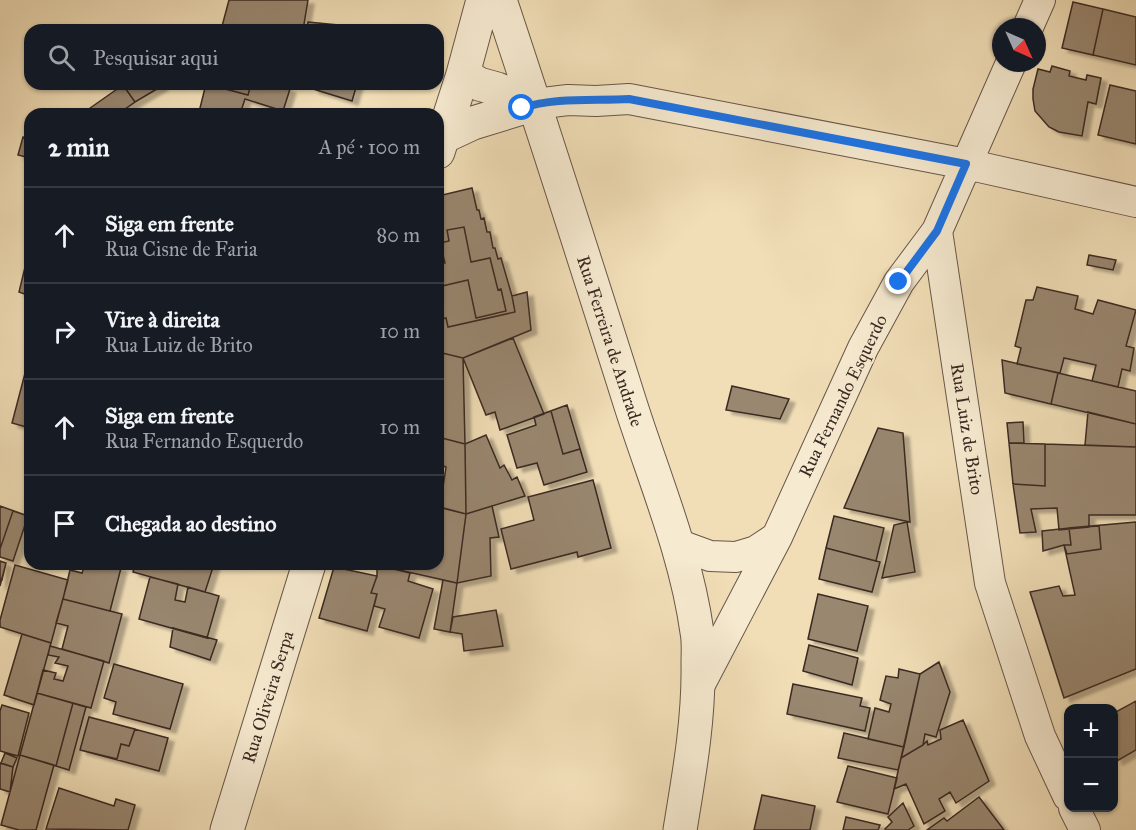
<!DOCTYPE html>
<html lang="pt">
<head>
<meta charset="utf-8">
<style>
	:root { --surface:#171b24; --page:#242831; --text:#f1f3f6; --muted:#9ea1a6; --line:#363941 }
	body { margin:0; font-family:"IM FELL Great Primer",serif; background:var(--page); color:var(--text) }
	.controls { position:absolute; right:18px; bottom:18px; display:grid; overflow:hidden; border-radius:12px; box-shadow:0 2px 4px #0004 }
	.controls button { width:54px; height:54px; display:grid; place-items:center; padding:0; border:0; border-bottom:2px solid var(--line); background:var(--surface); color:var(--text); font:30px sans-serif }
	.compass { position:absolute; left:992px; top:18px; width:54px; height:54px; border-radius:50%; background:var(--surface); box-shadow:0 2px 4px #0004; rotate:135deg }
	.stop { position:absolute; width:18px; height:18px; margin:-14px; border:4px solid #1a73e8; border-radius:50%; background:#fff }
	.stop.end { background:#1a73e8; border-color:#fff; box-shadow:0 2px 6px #0008 }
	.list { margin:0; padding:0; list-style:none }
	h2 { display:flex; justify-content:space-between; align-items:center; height:78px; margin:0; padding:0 24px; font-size:26px }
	h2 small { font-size:20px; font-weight:400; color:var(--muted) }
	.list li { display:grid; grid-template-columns:39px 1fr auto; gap:18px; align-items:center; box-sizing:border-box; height:96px; padding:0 24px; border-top:2px solid var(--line) }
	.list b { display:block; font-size:22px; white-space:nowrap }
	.list p { margin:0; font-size:20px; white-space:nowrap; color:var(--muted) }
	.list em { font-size:20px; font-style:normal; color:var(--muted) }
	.icon { flex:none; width:33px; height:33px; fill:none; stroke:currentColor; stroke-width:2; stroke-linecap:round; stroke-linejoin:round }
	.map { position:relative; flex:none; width:1136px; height:830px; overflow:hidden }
	.search { position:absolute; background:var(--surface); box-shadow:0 2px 4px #0004; left:24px; top:24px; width:420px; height:66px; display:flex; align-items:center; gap:15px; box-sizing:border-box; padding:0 21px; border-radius:18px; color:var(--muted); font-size:22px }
	.panel { position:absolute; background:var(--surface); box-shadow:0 2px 4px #0004; left:24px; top:108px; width:420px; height:462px; border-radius:18px }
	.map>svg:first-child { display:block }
</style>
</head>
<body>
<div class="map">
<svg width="1136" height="830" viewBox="0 0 1136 830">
	<defs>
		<filter id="shadow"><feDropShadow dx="6" dy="4" stdDeviation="1.5" flood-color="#0004"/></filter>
	</defs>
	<rect width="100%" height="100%" fill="#f1deb7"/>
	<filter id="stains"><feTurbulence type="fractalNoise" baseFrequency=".00333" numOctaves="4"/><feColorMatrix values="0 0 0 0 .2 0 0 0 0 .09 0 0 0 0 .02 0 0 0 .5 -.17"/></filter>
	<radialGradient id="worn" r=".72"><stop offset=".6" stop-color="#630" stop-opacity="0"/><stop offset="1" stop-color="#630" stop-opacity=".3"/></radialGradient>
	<path fill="#998770" stroke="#3a2923" stroke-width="1.5" filter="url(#shadow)" d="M229 0H308L303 30H221Z
		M1073 2 1103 9 1093 55 1062 48Z
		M1103 9 1136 17V65L1093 55Z
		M308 22 348 26 347 30H307Z
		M1052 66 1070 71 1069 76 1086 80 1087 75 1101 78 1096 104 1088 102 1082 136 1059 132 1049 127 1035 111 1033 99V89L1038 69 1050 72Z
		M125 84H160L162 86 135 102 123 85Z
		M206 84 214 86 215 84H272L290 89 283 111 245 99 240 114H206L199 112Z
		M215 84H251L248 95 214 86Z
		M315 84H357L352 101 313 89Z
		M123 85 135 102 118 114H84L83 113Z
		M1110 85 1136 91V144L1098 135Z
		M23 137 30 140V158L18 155Z
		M472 188 477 210H479L481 219 484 218 487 232H490L493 248H495L498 259 501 258 512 296 527 292 531 330 463 358 438 352V212H441L438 196Z
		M472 188 477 210H479L481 219 484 218 487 232H490L493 248H495L498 259 501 258 512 296 515 312 448 327 446 318 438 320V212H441L438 196Z
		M464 227 471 262 490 258 498 290 501 289 506 311 476 318 468 280 438 287V264L445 263 440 243 449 241 447 230Z
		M1089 255 1116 260 1113 270 1087 265Z
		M30 262V296L19 292 26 263Z
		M1037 287 1078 296 1075 309 1093 314 1098 300 1136 310 1126 346 1134 348 1130 371 1122 369 1118 387 1092 381 1096 365 1064 358 1060 373 1017 364 1021 348 1015 346 1026 300H1033Z
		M513 338 544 414 500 430 495 412 486 415 463 358Z
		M438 352 463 358 465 444 438 437Z
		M29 358 30 359V428L12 423Z
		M1002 360 1058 373 1051 404 1005 393Z
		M1058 373 1136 391V424L1051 404Z
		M732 386 789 399 780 419 726 410Z
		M567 405 587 472 544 485 537 463 517 468 507 435 536 425 534 417Z
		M551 411 563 454 580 449 587 472 544 485 537 463 517 468 507 435 536 425 534 417Z
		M1088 412 1136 424V447L1085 445Z
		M1023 422 1024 443H1009L1007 423Z
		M878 428 903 433 910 522 844 508Z
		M486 435 500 468 504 465 512 480 517 477 525 496 466 514 465 444Z
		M438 437 465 444 466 514 440 507 446 467 438 464Z
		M1009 443 1045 444V486L1013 484Z
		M1045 444 1136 447V515H1089V527L1059 530 1057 508 1031 509 1036 532 1020 533 1013 484 1045 486Z
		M593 480 611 548 578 557 577 552 511 569 501 529 534 520 528 497Z
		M0 506 28 516 13 561 0 557Z
		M492 506 499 537 490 538 491 576 457 583 466 514Z
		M438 507 466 514 457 583 399 570 400 564H438Z
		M13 511 28 516 13 561 0 557V549Z
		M834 516 884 528 876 561 826 548Z
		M907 522 915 572 882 578 894 525Z
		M1136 522V669L1064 698 1030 592 1059 586 1063 596 1075 595 1064 545H1071L1069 528Z
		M1099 526 1101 549 1067 554 1064 545H1071L1069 528Z
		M1069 528 1071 545H1064L1043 551 1042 531Z
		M826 548 880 562 872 592 819 579Z
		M0 561 6 563 2 580 0 579Z
		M0 561 6 563 0 586Z
		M85 564H105L121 568 110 611 63 599 70 570 82 573Z
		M135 564H214L205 592 133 572Z
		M372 564H400L399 570Z
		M15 565 68 580 51 643 0 627V620Z
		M377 565 410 573 408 581 433 589 419 638 379 627 385 609 374 606 377 594 371 593 377 576Z
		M334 567 377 576 371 593 377 594 367 631 319 618Z
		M150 577 178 584 175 600 185 602 188 587 219 596 207 638 139 619Z
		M443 580 457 583 450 632 434 629Z
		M818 594 868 606 857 651 808 639Z
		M63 599 122 614 109 663 62 649 68 626 56 623Z
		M496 610 503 646 464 651 462 634 450 632 453 617Z
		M173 628 217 640 210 660 170 647Z
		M22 634 51 643 34 705 4 695Z
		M809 645 858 658 852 685 803 671Z
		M50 646 104 661 91 708 37 693 43 670 56 673 54 679 63 681 68 666 55 663 59 657 48 655Z
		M939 662 950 692 936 737 925 734 923 745 901 758 920 674Z
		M114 664 183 684 170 729 113 714 116 702 104 698Z
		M899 669 920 674 904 747 868 739 875 708 889 712 891 704 880 700 886 676 898 678Z
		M793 684 862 698 860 706 870 708 865 731 787 714Z
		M37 693 73 703 56 766 20 755Z
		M37 693 86 707 69 770 20 755Z
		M1136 701V750L1117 761 1114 755V713Z
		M2 705 29 713 18 756 0 751V711Z
		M89 717 135 729 129 746 121 744 117 759 80 750Z
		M89 717 168 738 159 771 80 750Z
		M963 720 989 781 956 803 950 792 939 799 945 811 924 824 906 784 894 789 901 758 923 745 927 741 928 745 941 739 940 730Z
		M844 733 904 747 898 770 838 758Z
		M5 753 17 758 13 767 1 763Z
		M20 755 54 765 36 830H19L1 825Z
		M0 763 13 767 10 792 0 789Z
		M848 766 897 778 888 814 837 802Z
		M59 788 114 806 116 799 135 805 128 830 46 829Z
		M762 795 815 806 810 830H754Z
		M979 797 1004 830H927L944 818 947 821Z
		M903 803 914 826 908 830H886L885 829 892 822 888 817Z
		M846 817 880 825 878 830H843Z"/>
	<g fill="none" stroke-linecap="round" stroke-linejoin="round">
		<g stroke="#685648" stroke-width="32">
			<path id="minor" d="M1028 27 1040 0
				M1011 63 937 231 990 583 1040 736 1068 796
				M535 104 568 100 596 101 629 99 966 164 1136 202
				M677 544 710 556 736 557 756 551 777 537
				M699 686 777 537 863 348 899 282 937 231
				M1074 808 1085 830"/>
		</g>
		<g stroke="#685648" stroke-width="35">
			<path id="tertiary" d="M500 0C545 135 588 270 631 406 655 481 686 553 697 632 699 642 698 653 698 664 699 720 689 775 680 830
				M463 74 479 84 497 89 535 104
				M443 137 473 123 535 104
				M438 152 463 74 483 0
				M227 830 309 564"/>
		</g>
		<use href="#minor" stroke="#f6ead0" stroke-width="30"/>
		<use href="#tertiary" stroke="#f6ead0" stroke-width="33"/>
	</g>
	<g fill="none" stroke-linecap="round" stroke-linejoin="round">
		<path stroke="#1a73e8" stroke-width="8" d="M522 108C555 97 594 101 629 99L966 164 937 231 899 282"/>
	</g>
	<g text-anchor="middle" stroke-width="4.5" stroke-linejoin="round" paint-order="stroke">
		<g font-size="18" fill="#3a2923" stroke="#f6ead0">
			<text transform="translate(610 341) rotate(72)" y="6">Rua Ferreira de Andrade</text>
			<text transform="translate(843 396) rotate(-64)" y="6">Rua Fernando Esquerdo</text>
			<text transform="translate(967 429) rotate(81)" y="6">Rua Luiz de Brito</text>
			<text transform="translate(268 697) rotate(-73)" y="6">Rua Oliveira Serpa</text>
		</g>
	</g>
	<rect width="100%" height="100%" filter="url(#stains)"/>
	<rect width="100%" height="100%" fill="url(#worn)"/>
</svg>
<div class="controls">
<button>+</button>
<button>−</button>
</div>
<svg class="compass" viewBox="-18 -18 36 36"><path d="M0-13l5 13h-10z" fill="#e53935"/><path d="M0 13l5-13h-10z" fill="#9ea1a6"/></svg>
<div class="stop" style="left:522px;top:108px"></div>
<div class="stop end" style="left:899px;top:282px"></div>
<div class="search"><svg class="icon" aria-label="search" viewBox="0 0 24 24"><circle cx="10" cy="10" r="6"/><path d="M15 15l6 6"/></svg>Pesquisar aqui</div>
<section class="panel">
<h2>2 min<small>A pé · 100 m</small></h2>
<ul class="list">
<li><svg class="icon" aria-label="ahead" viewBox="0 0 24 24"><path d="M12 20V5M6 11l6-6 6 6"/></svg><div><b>Siga em frente</b><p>Rua Cisne de Faria</p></div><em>80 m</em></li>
<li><svg class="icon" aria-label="right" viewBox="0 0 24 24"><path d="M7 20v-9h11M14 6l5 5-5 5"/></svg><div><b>Vire à direita</b><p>Rua Luiz de Brito</p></div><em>10 m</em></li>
<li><svg class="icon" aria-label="ahead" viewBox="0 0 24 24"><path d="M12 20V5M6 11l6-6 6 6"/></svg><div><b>Siga em frente</b><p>Rua Fernando Esquerdo</p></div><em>10 m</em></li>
<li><svg class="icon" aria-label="arrive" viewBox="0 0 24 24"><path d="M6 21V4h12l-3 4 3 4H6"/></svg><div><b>Chegada ao destino</b></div></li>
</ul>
</section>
</div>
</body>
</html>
